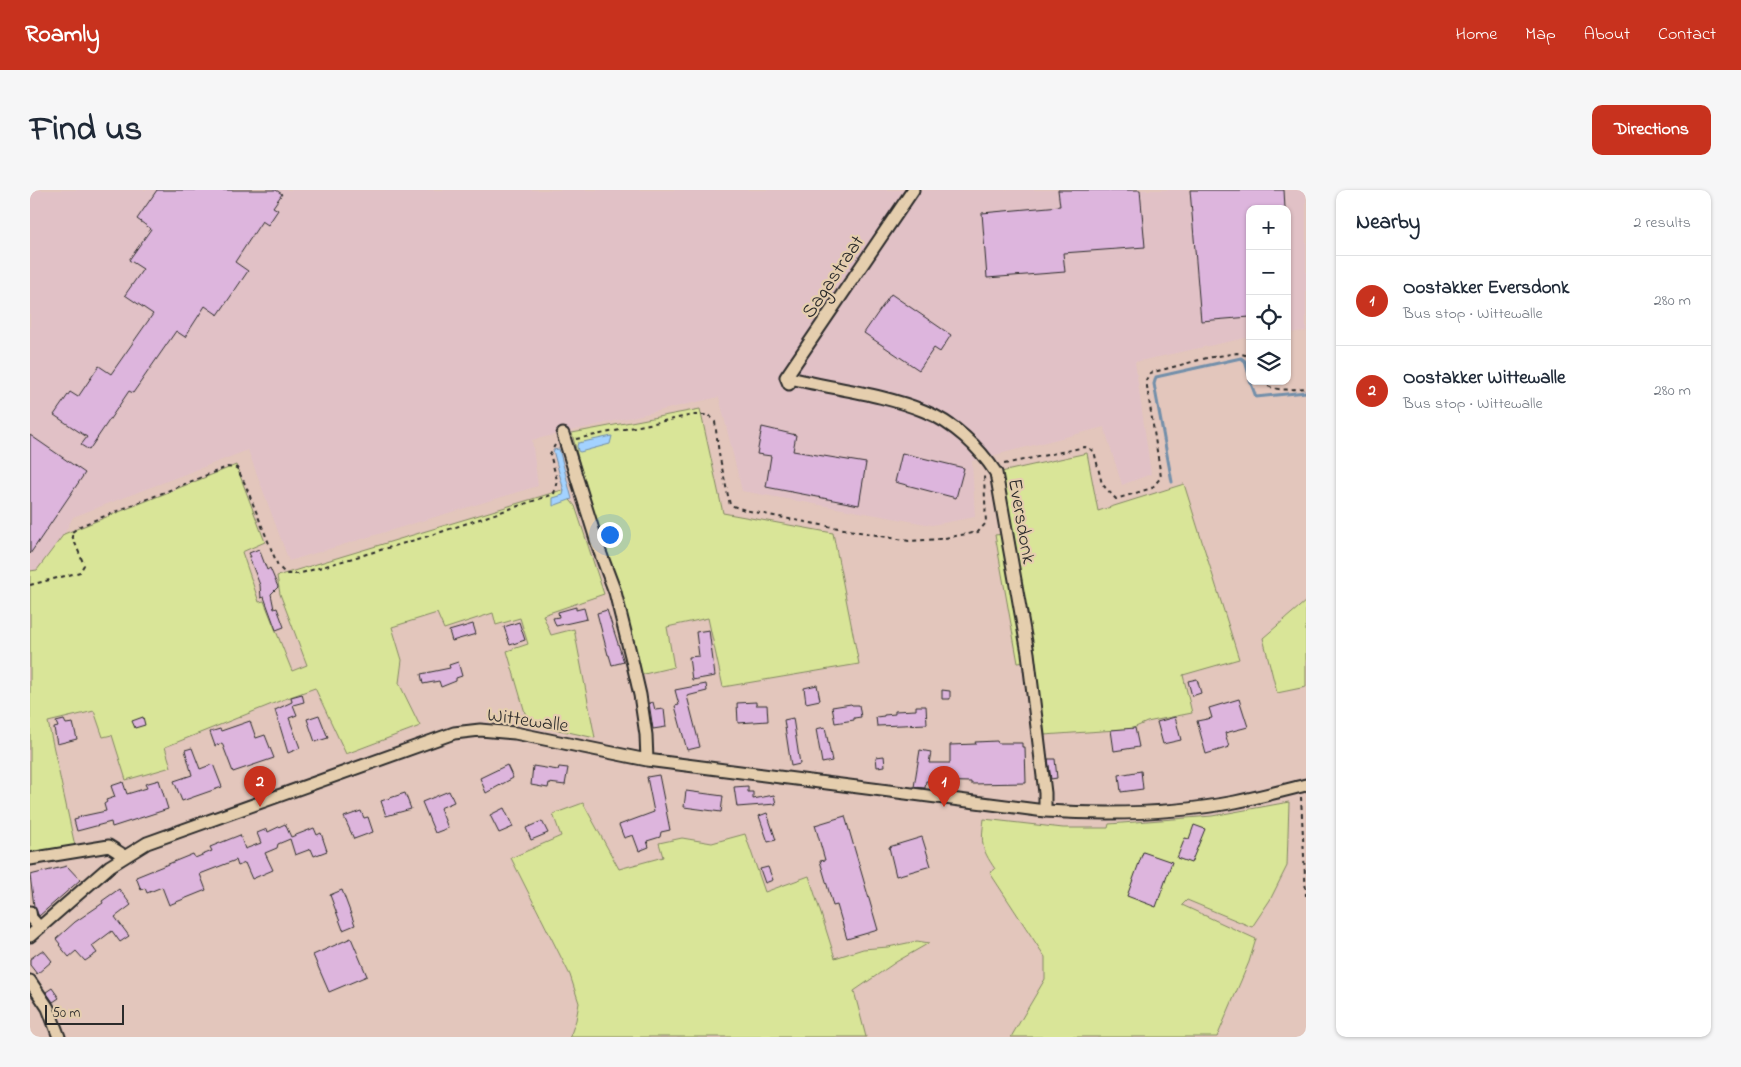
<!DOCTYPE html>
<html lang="en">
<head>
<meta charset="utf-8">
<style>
	:root { --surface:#fff; --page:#f6f6f7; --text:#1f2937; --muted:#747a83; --line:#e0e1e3; --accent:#c8321e }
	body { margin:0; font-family:"Indie Flower",sans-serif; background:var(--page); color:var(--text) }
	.controls { position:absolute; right:15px; top:15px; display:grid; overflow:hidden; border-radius:10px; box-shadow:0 1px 4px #0004 }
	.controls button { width:45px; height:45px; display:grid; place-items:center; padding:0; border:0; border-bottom:1px solid var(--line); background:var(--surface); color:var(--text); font:25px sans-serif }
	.scale { position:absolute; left:15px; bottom:12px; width:79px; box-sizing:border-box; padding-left:5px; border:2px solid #2b2b2b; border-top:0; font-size:14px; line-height:18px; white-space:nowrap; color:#2b2b2b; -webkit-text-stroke:4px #e5ceae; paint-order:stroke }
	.you { position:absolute; left:579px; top:344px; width:18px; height:18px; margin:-12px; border:4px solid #fff; border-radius:50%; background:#1a73e8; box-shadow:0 0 0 8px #1a73e833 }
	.badge { display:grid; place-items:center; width:32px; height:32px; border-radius:50%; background:var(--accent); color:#fff; font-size:16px; font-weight:700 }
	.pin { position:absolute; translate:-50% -41px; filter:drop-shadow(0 1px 2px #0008) }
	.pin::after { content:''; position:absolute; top:26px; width:18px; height:15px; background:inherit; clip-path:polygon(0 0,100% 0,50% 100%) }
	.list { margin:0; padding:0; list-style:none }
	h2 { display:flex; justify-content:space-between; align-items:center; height:65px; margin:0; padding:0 20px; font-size:21px }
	h2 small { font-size:16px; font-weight:400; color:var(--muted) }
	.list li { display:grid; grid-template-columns:32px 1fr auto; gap:15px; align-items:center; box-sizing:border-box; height:90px; padding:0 20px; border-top:1px solid var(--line) }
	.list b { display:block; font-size:19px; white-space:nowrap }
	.list p { margin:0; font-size:16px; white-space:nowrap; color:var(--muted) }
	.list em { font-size:16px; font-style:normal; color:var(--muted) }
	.icon { flex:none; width:28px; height:28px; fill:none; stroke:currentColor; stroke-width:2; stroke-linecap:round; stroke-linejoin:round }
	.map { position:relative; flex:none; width:1276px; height:847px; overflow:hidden; border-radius:10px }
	header { display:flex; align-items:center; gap:30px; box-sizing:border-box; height:70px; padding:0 25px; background:var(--accent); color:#fff }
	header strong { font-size:24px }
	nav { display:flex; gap:28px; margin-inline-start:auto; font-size:18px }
	.intro { display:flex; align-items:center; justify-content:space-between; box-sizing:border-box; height:120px; padding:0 30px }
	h1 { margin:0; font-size:35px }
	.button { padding:12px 22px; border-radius:10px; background:var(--accent); color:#fff; font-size:18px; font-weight:700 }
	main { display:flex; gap:30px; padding:0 30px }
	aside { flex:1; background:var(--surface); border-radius:10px; box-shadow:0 1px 4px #0004 }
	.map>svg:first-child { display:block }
</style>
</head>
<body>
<header>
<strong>Roamly</strong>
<nav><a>Home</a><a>Map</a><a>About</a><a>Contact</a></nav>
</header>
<div class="intro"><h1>Find us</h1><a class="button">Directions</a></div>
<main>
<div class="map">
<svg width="1276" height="847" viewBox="0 0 1276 847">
	<rect width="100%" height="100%" fill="#e3c6bc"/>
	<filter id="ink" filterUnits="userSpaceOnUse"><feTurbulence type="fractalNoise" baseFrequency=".02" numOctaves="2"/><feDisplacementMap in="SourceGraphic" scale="10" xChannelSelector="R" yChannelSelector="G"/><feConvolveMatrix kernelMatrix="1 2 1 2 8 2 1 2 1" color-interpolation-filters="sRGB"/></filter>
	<g filter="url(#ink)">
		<path fill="#e1c1c6" d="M0 0H1276V141L1257 143V19H1220V147L1105 172 1121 284 1092 295 1074 237 942 271 945 327 902 335 712 301 689 207 502 250 508 296 259 371 218 260 43 327 34 344 6 380 0 381Z"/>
		<path fill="#d9e598" stroke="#828862" d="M670 219 693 323 803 343 829 474 693 497 678 428 637 437 644 477 610 485 585 388 554 293 542 243Z
			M1057 263 1068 321 1154 294 1209 469 1153 485 1162 523 1117 532 1101 539 1014 545 971 282Z
			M206 275 235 352 212 362 229 412 234 411 262 481 277 475 250 404 247 386 532 300 545 316 574 404 513 425 521 445 544 439 565 548 498 533 477 461 498 454 490 428 466 435 463 423 414 439 407 423 362 437 372 470 369 493 390 536 316 564 285 498 252 510 135 557 141 577 96 590 82 545 73 547 64 521 18 532 45 656 0 662V381L7 380 34 344Z
			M974 344 997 472 988 473 965 345Z
			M1276 411V497L1247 503 1233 448Z
			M1259 612 1257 676 1240 710 1222 737 1157 710 1152 715 1226 749 1219 772 1187 847H981L1015 789V767L960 683 965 679C951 658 951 654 954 629L1033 638H1078L1079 634 1182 626Z
			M553 613 589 679 633 667 629 653 652 648 682 653 715 644 735 702 779 686 805 768 833 759 858 757 887 751 899 753 866 772 824 801 836 847H540L546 830 549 813 540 785 481 668 531 646 523 624Z"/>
		<path fill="#a3d2ff" stroke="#738faa" d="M582 246 580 254 550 262 548 261 547 256 548 253Z
			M529 259 542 309 523 316V308L533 305 534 301 523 260Z"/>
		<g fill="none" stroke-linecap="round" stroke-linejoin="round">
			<path stroke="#738faa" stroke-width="3" d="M1220 191 1226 207 1276 202
				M1142 292 1124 194 1126 187 1211 168 1215 171 1220 188"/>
		</g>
		<path fill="#ddb5dd" stroke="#2b2b2b" d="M127 0H246L252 4 243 17 248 20 238 35 232 31 205 72 218 81 188 125 175 116 155 147 146 141 103 203 99 201 59 260 51 255 57 247 24 225 40 202 48 207 69 176 81 184 123 124 95 105 113 79 99 70 121 39 107 29Z
			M1028 0H1110L1115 57 1033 63 1035 82 957 88 952 23 1030 16Z
			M1160 0H1254L1255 19H1220V127L1171 131Z
			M861 104 921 145 910 162 904 158 889 180 834 143Z
			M732 237 766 245 763 261 836 273 829 315 736 297 741 266 727 264Z
			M0 245 55 283 0 364Z
			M872 263 934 278 926 308 865 292Z
			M229 359 237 380 240 378 248 397 241 404 244 419 247 418 254 437 246 440 234 407 231 408 230 395 219 367H221L219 363Z
			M546 417V420L554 418 557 429 526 436 523 428 529 427 528 422Z
			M577 420 594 472 582 475 579 465H578L567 423Z
			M489 432 495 450 480 455 474 437Z
			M443 434 446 444 422 451 419 441Z
			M679 440 685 486 662 490 659 467 669 466 666 442Z
			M428 472 432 486 426 488V491L411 497 409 491 393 494 391 484 420 478 419 475Z
			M1167 489 1171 503 1162 506 1158 491Z
			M676 494 677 501 657 506 670 557 657 560 645 516 649 515 645 500Z
			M787 495 790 510 776 513 774 498Z
			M912 500 920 501V509H912Z
			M272 504 274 512 263 515 267 525 259 528 270 558 258 563 245 520 262 512 261 507Z
			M1209 509 1218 537 1195 543 1199 557 1176 564 1167 531 1182 528 1179 518Z
			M623 512 625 520 634 519 636 537 623 539 619 513Z
			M726 512V515H737L738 531 708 533 707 513Z
			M821 514 822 515H829L831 527 824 528V530L805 533 802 517Z
			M886 516H896L897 534 847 536 846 527 854 526V525L865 524V521L886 520Z
			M289 525 298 548 285 552 277 529Z
			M113 527 115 535 105 538 102 531Z
			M1145 527 1151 550 1133 554 1127 532Z
			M763 528 770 574 761 576 754 530Z
			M34 530 36 534 43 533 47 549 27 554 24 538 28 537 26 532Z
			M220 531 226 548 235 545 244 568 203 582 192 553 185 556 180 542 190 539 191 541Z
			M795 537 802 571 792 573 786 539Z
			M1105 538 1109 557 1084 561 1081 540Z
			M967 551 968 553H992V557H995L996 593 941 594V592L896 591 895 598 884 597 890 560 901 562 899 573H920V555L946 554 945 552Z
			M162 558 170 579 183 574 192 597 152 611 144 591 162 585 155 560Z
			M854 566 855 576 847 577 846 567Z
			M1018 569H1025L1027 588 1021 589Z
			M477 575 483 588 456 603 450 588Z
			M503 576 528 580 529 577 538 578 535 595 519 593 518 598 501 595Z
			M1111 581 1113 599 1091 602 1089 585Z
			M629 585 640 640 631 642 630 647 617 651 619 657 609 661 603 645 594 648 589 635 624 622 617 587Z
			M129 590 138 619 82 637 81 632 47 641 44 630 48 629V627L76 621 74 614 77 612 76 610 85 607 81 596 93 592 97 604 117 598 115 594Z
			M718 596V602H723V609L744 605 746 614 707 617 704 597Z
			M419 601 424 612 410 618 418 638 405 643 392 612Z
			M656 601 693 606 691 622 654 617Z
			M375 603 381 619 356 626 351 611Z
			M474 618 483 637 469 643 460 625Z
			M331 621 334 628 338 627 343 642 324 649 314 627Z
			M737 623 746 650 738 652 729 626Z
			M815 626 848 740 817 749 807 715 803 716 800 705 790 671 795 670 785 635Z
			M512 631 518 643 501 650 496 638Z
			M255 634 261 647 284 638 287 645 291 643 297 661 284 666 281 659 265 665 260 649 248 654 247 658 235 663 243 680 222 689 215 673 208 676 206 670 170 684 176 700 139 715 132 697 117 703 115 698 111 700 106 687 163 664 165 668 182 661 180 657 210 645 215 659 231 653 227 643 237 639 238 642Z
			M1164 635 1175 639 1161 673 1147 668 1155 648 1159 649Z
			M892 647 901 676 866 686 859 657Z
			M1113 662 1142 672 1126 717 1097 706Z
			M37 676 50 690 9 726 4 716 0 685Z
			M738 677 743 690 735 693 730 679Z
			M89 699 101 715 85 727 99 746 90 752 82 741 62 756 67 763 55 771 46 761 39 767 29 755 30 754 26 749 45 732 73 713 72 711Z
			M312 700 325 735 313 740 300 705Z
			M321 748 337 786 299 802 283 765Z
			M11 761H14L22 771 7 784 0 775V769Z
			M22 798 29 808 23 812 16 802Z"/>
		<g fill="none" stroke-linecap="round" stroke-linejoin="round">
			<g stroke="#2b2b2b" stroke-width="15">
				<path id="minor" d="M756 187C802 199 850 203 894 221 924 233 949 257 966 283L998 463 1015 603V621
					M759 194 756 187 883 0
					M533 244 570 362 585 402 601 466 610 505 616 545 617 570
					M0 669 79 656 90 663 93 667
					M0 722 1 728 9 737
					M0 746 80 676 117 653 424 543 450 540 485 543 617 570 1015 621C1079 625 1142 624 1205 612 1229 607 1252 601 1276 595
					M0 791 18 818 29 847"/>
			</g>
			<path stroke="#2b2b2b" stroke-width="2" stroke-dasharray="4 4" stroke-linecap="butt" d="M1232 191C1241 203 1263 199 1276 198
				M546 249 663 225H679L685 232 689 264 700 315 715 320 759 329 879 351 909 349 948 342 956 333 954 286
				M974 274 1055 257 1064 261 1072 294 1086 309 1122 298 1131 287 1116 190 1120 183 1177 168 1207 163 1219 166 1220 168
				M0 395 50 382 54 375 41 343 50 336 197 277 207 278 215 294 248 376 256 384H268L402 345 524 304 527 290 520 264 525 255
				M1271 607 1276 706"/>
			<use href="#minor" stroke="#e5ceae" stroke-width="11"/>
		</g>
	</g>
	<g text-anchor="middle" stroke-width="4.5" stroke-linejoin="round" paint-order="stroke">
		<g font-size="20" fill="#2b2b2b" stroke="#e5ceae">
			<text transform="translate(802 86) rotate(-56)" y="7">Sagastraat</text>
			<text transform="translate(993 331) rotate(80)" y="7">Eversdonk</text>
			<text transform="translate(498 529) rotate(8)" y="7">Wittewalle</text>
		</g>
	</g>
</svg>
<div class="controls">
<button>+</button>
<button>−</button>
<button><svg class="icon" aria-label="locate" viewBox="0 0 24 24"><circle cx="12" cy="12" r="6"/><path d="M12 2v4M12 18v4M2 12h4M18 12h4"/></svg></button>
<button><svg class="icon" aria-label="layers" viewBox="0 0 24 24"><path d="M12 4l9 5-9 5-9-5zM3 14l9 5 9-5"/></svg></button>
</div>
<div class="scale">50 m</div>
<div class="you"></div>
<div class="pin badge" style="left:914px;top:617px">1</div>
<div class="pin badge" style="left:230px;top:617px">2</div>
</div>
<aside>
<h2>Nearby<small>2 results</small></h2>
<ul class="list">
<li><span class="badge">1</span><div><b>Oostakker Eversdonk</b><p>Bus stop · Wittewalle</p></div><em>280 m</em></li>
<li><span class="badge">2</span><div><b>Oostakker Wittewalle</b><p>Bus stop · Wittewalle</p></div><em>280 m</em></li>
</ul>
</aside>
</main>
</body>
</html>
